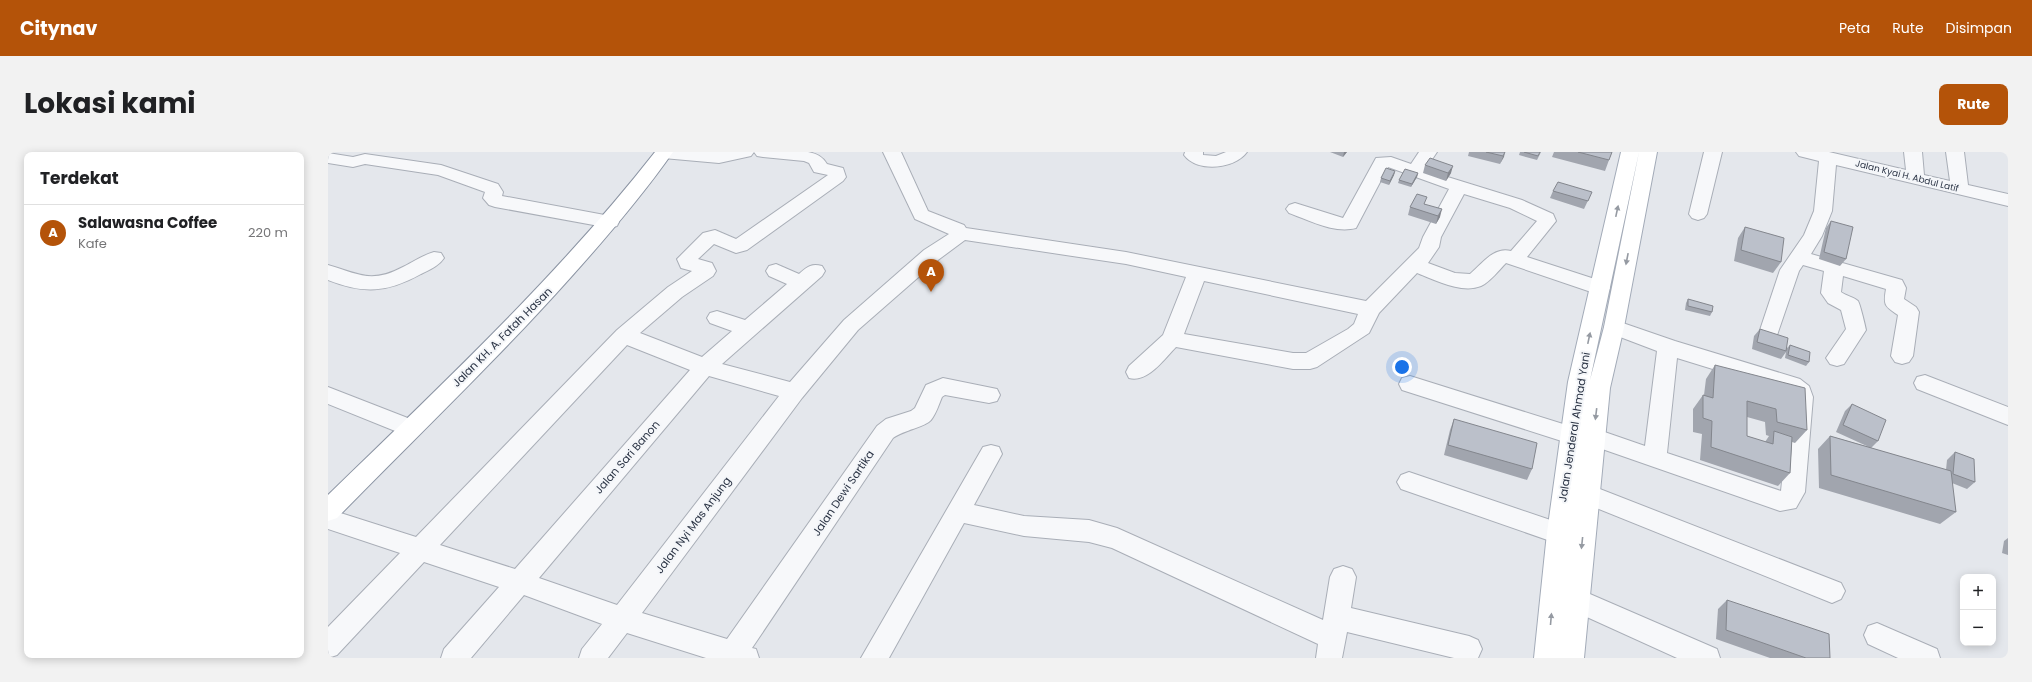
<!DOCTYPE html>
<html lang="id">
<head>
<meta charset="utf-8">
<style>
	:root { --surface:#fff; --page:#f2f2f2; --text:#202124; --muted:#757577; --line:#e0e0e0; --accent:#b45309 }
	body { margin:0; font-family:Poppins,sans-serif; background:var(--page); color:var(--text) }
	.controls { position:absolute; right:12px; bottom:12px; display:grid; overflow:hidden; border-radius:8px; box-shadow:0 2px 10px #0003 }
	.controls button { width:36px; height:36px; display:grid; place-items:center; padding:0; border:0; border-bottom:1px solid var(--line); background:var(--surface); color:var(--text); font:20px sans-serif }
	.you { position:absolute; left:1074px; top:215px; width:14px; height:14px; margin:-10px; border:3px solid #fff; border-radius:50%; background:#1a73e8; box-shadow:0 0 0 6px #1a73e833 }
	.badge { display:grid; place-items:center; width:26px; height:26px; border-radius:50%; background:var(--accent); color:#fff; font-size:13px; font-weight:700 }
	.pin { position:absolute; translate:-50% -33px; filter:drop-shadow(0 1px 2px #0008) }
	.pin::after { content:''; position:absolute; top:21px; width:14px; height:12px; background:inherit; clip-path:polygon(0 0,100% 0,50% 100%) }
	.list { margin:0; padding:0; list-style:none }
	h2 { display:flex; justify-content:space-between; align-items:center; height:52px; margin:0; padding:0 16px; font-size:17px }
	h2 small { font-size:13px; font-weight:400; color:var(--muted) }
	.list li { display:grid; grid-template-columns:26px 1fr auto; gap:12px; align-items:center; box-sizing:border-box; height:56px; padding:0 16px; border-top:1px solid var(--line) }
	.list b { display:block; font-size:15px; white-space:nowrap }
	.list p { margin:0; font-size:13px; white-space:nowrap; color:var(--muted) }
	.list em { font-size:13px; font-style:normal; color:var(--muted) }
	.map { position:relative; flex:none; width:1680px; height:506px; overflow:hidden; border-radius:8px }
	header { display:flex; align-items:center; gap:24px; box-sizing:border-box; height:56px; padding:0 20px; background:var(--accent); color:#fff }
	header strong { font-size:19px }
	nav { display:flex; gap:22px; margin-inline-start:auto; font-size:14px }
	.intro { display:flex; align-items:center; justify-content:space-between; box-sizing:border-box; height:96px; padding:0 24px }
	h1 { margin:0; font-size:28px }
	.button { padding:10px 18px; border-radius:8px; background:var(--accent); color:#fff; font-size:14px; font-weight:700 }
	main { display:flex; gap:24px; padding:0 24px }
	aside { flex:1; background:var(--surface); border-radius:8px; box-shadow:0 2px 10px #0003 }
	.map>svg:first-child { display:block }
</style>
</head>
<body>
<header>
<strong>Citynav</strong>
<nav><a>Peta</a><a>Rute</a><a>Disimpan</a></nav>
</header>
<div class="intro"><h1>Lokasi kami</h1><a class="button">Rute</a></div>
<main>
<aside>
<h2>Terdekat<small></small></h2>
<ul class="list">
<li><span class="badge">A</span><div><b>Salawasna Coffee</b><p>Kafe</p></div><em>220 m</em></li>
</ul>
</aside>
<div class="map">
<svg width="1680" height="506" viewBox="0 0 1680 506">
	<rect width="100%" height="100%" fill="#e4e7ec"/>
	<g fill="none" stroke-linecap="round" stroke-linejoin="round">
		<g stroke="#a9aeb7" stroke-width="2">
			<path id="minor" d="M327 0H426L423 4 391 11 335 6 329 5Z
				M426 0H480C489 2 494 4 499 12L515 16 518 25 515 29 419 98 408 101 386 92 370 107 384 111 388 119 385 124 354 145 312 181 374 205 404 179 382 171 379 166 382 161 389 159 417 168 459 132 441 124 438 119 441 114 448 112 471 122C479 115 483 111 494 114L497 119 494 124 394 212 462 230 516 168 596 98 621 82 587 67 555 0H573L600 59 636 73 638 76 798 100 1038 149 1091 96 1095 85 1121 37 1060 15 1028 76C1006 82 981 68 961 61L958 57 961 53 967 51 1015 66 1048 6 1063 5 1083 12 1091 0H1109L1097 18 1194 48 1225 62 1228 69 1199 105 1279 131 1282 136 1279 141 1272 143 1178 111C1171 118 1162 130 1153 134 1134 142 1107 128 1089 121L1051 161 1041 181 989 215 982 217H965L848 195C836 207 820 231 801 226L798 220 801 214 835 183 858 125 798 112 637 88 610 108 530 178 474 246 314 461 399 487 549 274 558 267 583 259 587 256 598 233 615 226 669 237 672 243 669 249 661 251 617 243 614 245C611 252 608 262 603 268 597 275 576 278 565 286L424 496 428 497 431 506H378L299 481 280 506H251L254 497 274 472 196 443 143 506H113L116 497 171 435 96 410 9 503 0 506V475L72 401 0 377V357L88 385 289 178 340 135 364 119 353 116 349 107 375 81 387 78 408 87 500 23 486 20 481 11 476 9 435 5 429 4ZM1136 42 1182 56 1209 69 1183 99C1166 94 1154 112 1142 122L1127 121 1100 111 1111 95 1113 85ZM876 129 1030 162 1026 172 1020 177 978 201H965L856 182ZM299 193 362 218 187 417 112 393ZM381 224 451 244 289 453 211 426Z
				M857 0H875V3L888 4 898 0H919C907 17 869 21 856 3Z
				M1376 0H1394L1379 62 1376 66 1370 68 1364 66 1361 62Z
				M1468 0H1501L1578 18 1576 0H1594L1596 23 1622 29 1618 0H1636L1640 33 1680 42V54L1508 13 1504 59 1494 84 1483 102 1574 128 1578 136 1576 147 1588 155 1591 160 1585 204 1581 210 1574 212 1567 210 1563 204 1570 163C1557 154 1555 154 1558 137L1515 124 1513 140C1518 144 1526 145 1530 149 1532 152 1537 173 1538 178L1516 212 1509 214 1502 212 1498 206 1518 177 1513 158 1500 151 1493 141 1496 119 1475 113 1471 119 1447 189 1440 192 1433 189 1430 184 1452 118 1476 83 1486 59 1491 9 1471 4Z
				M0 1 25 5 37 2 113 13 170 32 175 40 174 44 282 64 289 66 291 70 289 74 282 76 167 55 161 53 155 46 157 40 110 23 37 12 25 15 0 11Z
				M106 100 113 101 116 106C111 114 101 118 93 122 59 141 35 142 0 128V113C31 122 43 132 75 115 85 110 95 103 106 100Z
				M1286 168 1347 189 1472 227 1481 234 1485 245 1477 340 1468 356 1452 359 1257 291 1254 285 1257 279 1265 276 1317 294 1329 199 1279 180 1276 175 1279 170ZM1349 206 1456 239 1463 244 1453 339 1339 301Z
				M1597 223 1680 255V273L1589 237 1586 231 1589 225Z
				M1082 224 1251 277 1254 283 1251 289 1243 292 1074 238 1071 232 1074 226Z
				M0 235 90 270 93 276 90 282 82 285 0 252Z
				M663 293 671 295 674 302 646 353 696 364 761 368 789 376 995 468 1002 425 1006 417 1015 414 1024 417 1028 425 1023 456 1141 484 1150 488 1154 497 1150 506H1126L1019 480 1014 506H988L990 492 784 396 761 390 696 384 636 371 561 506H533L655 295Z
				M1081 320 1240 374 1243 381 1240 388 1231 392 1073 337 1069 330 1073 323Z
				M1259 332 1513 431 1517 439 1513 447 1504 451 1251 349 1247 342 1251 335Z
				M1248 436 1389 497 1392 506H1349L1239 456 1235 448 1239 440Z
				M1549 471 1609 497 1612 506H1570L1540 492 1536 483 1540 474Z"/>
		</g>
		<g stroke="#a3abb8" stroke-width="2">
			<path id="major" d="M1293 0H1311L1262 228 1276 175 1311 0H1329L1296 175 1282 236 1256 506H1206L1219 381 1240 230Z"/>
		</g>
		<g stroke="#8b94a3" stroke-width="2">
			<path id="highway" d="M327 0H345C314 44 279 85 243 125 168 209 87 286 9 366L0 369V343C113 233 229 125 327 0Z"/>
		</g>
		<use href="#minor" fill="#f7f8fa" fill-rule="evenodd"/>
		<use href="#major" fill="#fff" fill-rule="evenodd"/>
		<use href="#highway" fill="#fff" fill-rule="evenodd"/>
	</g>
	<path fill="#a1a5ae" fill-rule="evenodd" d="M1002 0H1019L1015 5Z
		M1141 0H1177L1172 12 1140 4Z
		M1192 0H1213L1209 8 1191 3Z
		M1226 0H1284L1281 8 1277 19 1224 5Z
		M1097 13 1123 21 1118 29 1095 21Z
		M1067 19 1066 23 1061 33 1052 30 1053 26Z
		M1090 21 1089 25 1083 35 1070 31 1071 28Z
		M1225 39 1264 40 1256 57 1222 46Z
		M1097 52 1112 65 1108 72 1080 63 1082 55Z
		M1503 69 1518 107 1512 114 1491 107 1498 76Z
		M1417 75 1453 110 1445 121 1406 109 1410 86Z
		M1360 147 1384 160 1382 164 1357 158 1358 151Z
		M1432 177 1459 196 1462 193 1481 210 1478 214 1457 206 1458 200 1453 207 1424 197 1426 184Z
		M1387 213 1479 278 1467 291 1464 290 1462 321 1450 334 1372 308 1374 282 1365 280V257L1375 243H1376L1378 227ZM1419 265 1437 270 1438 283 1441 284 1437 290 1419 284Z
		M1524 252 1550 289 1543 296 1618 318 1619 308 1627 300 1647 330 1639 337 1624 331 1628 360 1612 372 1491 336 1490 297 1502 284 1541 295 1508 280 1517 259Z
		M1126 267 1204 317 1199 328 1116 303 1122 278Z
		M1680 386V403L1674 401 1676 389Z
		M1399 448 1502 506H1442L1388 487 1390 457Z"/>
	<path fill="#83868d" d="M1016 0H1019L1015 5Z
		M1177 0 1176 5 1172 12 1175 4Z
		M1125 14 1123 21 1118 29 1120 21Z
		M1067 19 1066 23 1061 33 1062 29Z
		M1090 21 1089 25 1083 35 1084 32Z
		M1114 57 1112 65 1108 72 1110 64Z"/>
	<path fill="#bbc0ca" stroke="#83868d" d="M1158 0H1177L1175 4Z
		M1196 0H1212L1210 4Z
		M1250 0H1284L1281 8Z
		M1102 6 1125 14 1120 21 1097 13Z
		M1058 16 1067 19 1062 29 1053 26Z
		M1077 17 1090 21 1084 32 1071 28Z
		M1230 30 1264 40 1260 49 1225 39Z
		M1089 42 1099 45 1096 52 1114 57 1110 64 1082 55Z
		M1503 69 1525 75 1518 107 1496 100Z
		M1417 75 1456 86 1453 110 1413 98Z
		M1360 147 1385 154 1384 160 1360 154Z
		M1432 177 1460 186 1458 199 1429 190Z
		M1462 193 1482 200 1481 210 1460 203Z
		M1387 213 1477 236 1479 278 1449 270 1448 257 1419 249V284L1445 292 1446 279 1464 285 1462 321 1383 295 1384 269 1375 266V243L1385 246Z
		M1524 252 1558 268 1550 289 1515 273Z
		M1126 267 1209 291 1204 317 1120 293Z
		M1502 284 1623 319 1628 360 1503 323Z
		M1627 300 1646 307 1647 330 1625 322Z
		M1399 448 1501 482 1502 506H1478L1398 478Z"/>
	<defs><path id="oneway-solid" d="M-6-.8H1V-3.2L6.5 0L1 3.2V.8H-6Z"/></defs>
	<g fill="#959aa2">
		<use href="#oneway-solid" transform="translate(1289 59) rotate(-78)"/>
		<use href="#oneway-solid" transform="translate(1299 107) rotate(101)"/>
		<use href="#oneway-solid" transform="translate(1261 186) rotate(-78)"/>
		<use href="#oneway-solid" transform="translate(1268 262) rotate(97)"/>
		<use href="#oneway-solid" transform="translate(1254 391) rotate(96)"/>
		<use href="#oneway-solid" transform="translate(1223 467) rotate(-85)"/>
	</g>
	<g text-anchor="middle" stroke-width="4" stroke-linejoin="round" paint-order="stroke">
		<g font-size="9" fill="#2b3445" stroke="#f4f6f9">
			<text transform="translate(1579 24) rotate(14)" y="3">Jalan Kyai H. Abdul Latif</text>
		</g>
		<g font-size="11" fill="#2b3445" stroke="#f4f6f9">
			<text transform="translate(174 185) rotate(-45)" y="4">Jalan KH. A. Fatah Hasan</text>
			<text transform="translate(1246 275) rotate(-81)" y="4">Jalan Jenderal Ahmad Yani</text>
			<text transform="translate(299 305) rotate(-49)" y="4">Jalan Sari Banon</text>
			<text transform="translate(515 341) rotate(-56)" y="4">Jalan Dewi Sartika</text>
			<text transform="translate(365 373) rotate(-53)" y="4">Jalan Nyi Mas Anjung</text>
		</g>
	</g>
</svg>
<div class="controls">
<button>+</button>
<button>−</button>
</div>
<div class="you"></div>
<div class="pin badge" style="left:603px;top:140px">A</div>
</div>
</main>
</body>
</html>
